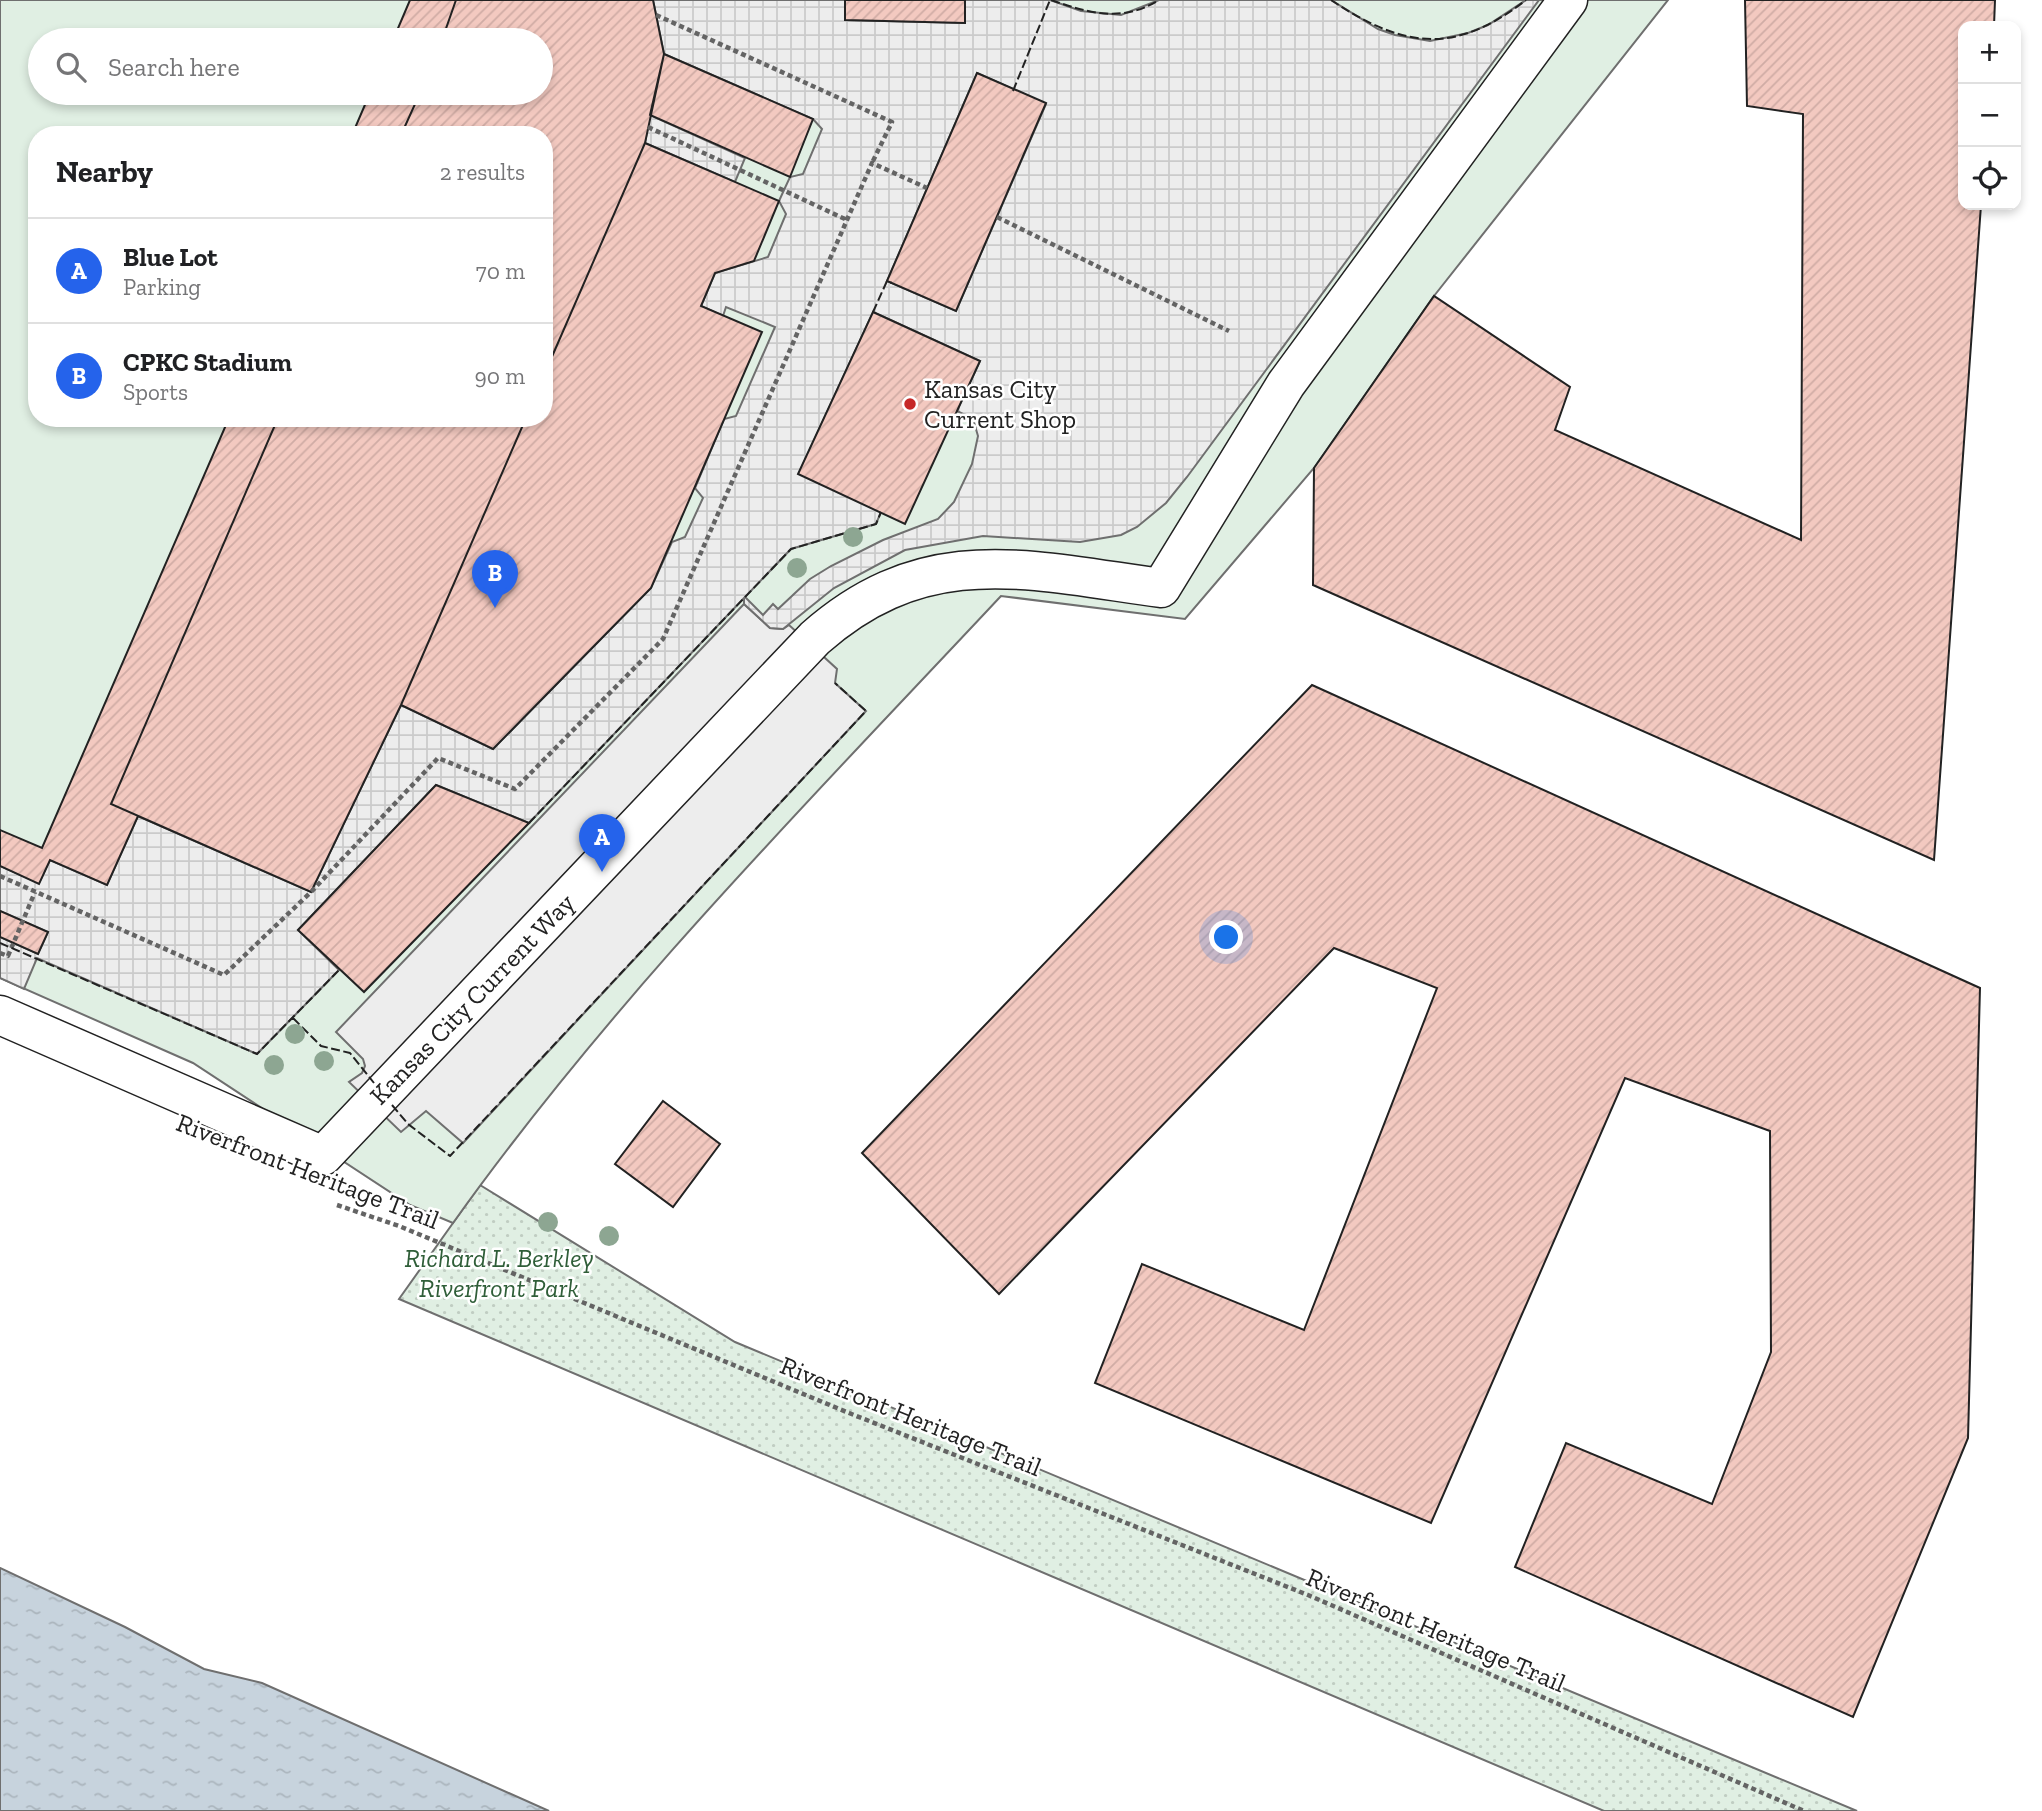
<!DOCTYPE html>
<html lang="en">
<head>
<meta charset="utf-8">
<style>
	:root { --surface:#fff; --page:#f6f6f6; --text:#202124; --muted:#757577; --line:#e0e0e0; --accent:#2563eb }
	body { margin:0; font-family:"Zilla Slab",serif; background:var(--page); color:var(--text) }
	.controls { position:absolute; right:21px; top:21px; display:grid; overflow:hidden; border-radius:14px; box-shadow:0 4px 10px #0003 }
	.controls button { width:63px; height:63px; display:grid; place-items:center; padding:0; border:0; border-bottom:2px solid var(--line); background:var(--surface); color:var(--text); font:35px sans-serif }
	.you { position:absolute; left:1227px; top:938px; width:24px; height:24px; margin:-18px; border:5px solid #fff; border-radius:50%; background:#1a73e8; box-shadow:0 0 0 10px #1a73e833 }
	.badge { display:grid; place-items:center; width:46px; height:46px; border-radius:50%; background:var(--accent); color:#fff; font-size:23px; font-weight:700 }
	.pin { position:absolute; translate:-50% -58px; filter:drop-shadow(0 2px 4px #0008) }
	.pin::after { content:''; position:absolute; top:37px; width:24px; height:21px; background:inherit; clip-path:polygon(0 0,100% 0,50% 100%) }
	.list { margin:0; padding:0; list-style:none }
	h2 { display:flex; justify-content:space-between; align-items:center; height:91px; margin:0; padding:0 28px; font-size:30px }
	h2 small { font-size:23px; font-weight:400; color:var(--muted) }
	.list li { display:grid; grid-template-columns:46px 1fr auto; gap:21px; align-items:center; box-sizing:border-box; height:105px; padding:0 28px; border-top:2px solid var(--line) }
	.list b { display:block; font-size:26px; white-space:nowrap }
	.list p { margin:0; font-size:23px; white-space:nowrap; color:var(--muted) }
	.list em { font-size:23px; font-style:normal; color:var(--muted) }
	.icon { flex:none; width:38px; height:38px; fill:none; stroke:currentColor; stroke-width:2; stroke-linecap:round; stroke-linejoin:round }
	.map { position:relative; flex:none; width:2042px; height:1811px; overflow:hidden }
	.search { position:absolute; background:var(--surface); box-shadow:0 4px 10px #0003; left:28px; top:28px; width:525px; height:77px; display:flex; align-items:center; gap:18px; box-sizing:border-box; padding:0 24px; border-radius:38px; color:var(--muted); font-size:26px }
	.panel { position:absolute; background:var(--surface); box-shadow:0 4px 10px #0003; left:28px; top:126px; width:525px; height:301px; border-radius:28px }
	.map>svg:first-child { display:block }
</style>
</head>
<body>
<div class="map">
<svg width="2042" height="1811" viewBox="0 0 2042 1811">
	<defs>
		<pattern id="grass-dots" width="8" height="8" patternUnits="userSpaceOnUse" patternTransform="scale(1.75)"><rect width="8" height="8" fill="#e0efe3"/><path d="M2 2h.1M6 6h.1" fill="none" stroke="#c0cdc2" stroke-width="1.8" stroke-linecap="round"/></pattern>
		<pattern id="plaza-grid" width="8" height="8" patternUnits="userSpaceOnUse" patternTransform="scale(1.75)"><rect width="8" height="8" fill="#ededed"/><path d="M0 4h8M4 0v8" fill="none" stroke="#cbcbcb"/></pattern>
		<pattern id="water-ripples" width="26" height="14" patternUnits="userSpaceOnUse" patternTransform="scale(1.75)"><rect width="26" height="14" fill="#c7d3dd"/><path d="M2 4q2-2 4 0t4 0M15 11q2-2 4 0t4 0" fill="none" stroke="#abb5bd"/></pattern>
		<pattern id="building-hatch" width="6" height="6" patternUnits="userSpaceOnUse" patternTransform="scale(1.75)"><rect width="6" height="6" fill="#f3c9c0"/><path d="M-1 1l2-2M0 6l6-6M5 7l2-2" fill="none" stroke="#d0aca5"/></pattern>
	</defs>
	<rect width="100%" height="100%" fill="#fff"/>
	<path fill="url(#grass-dots)" stroke="#6f6f6f" stroke-width="2" d="M480 1185 735 1342 1857 1811H1604L399 1299Z"/>
	<path fill="#e0efe3" stroke="#6f6f6f" stroke-width="2" fill-rule="evenodd" d="M0 0H1668L1434 296 1314 468 1185 619 1001 596C811 799 615 996 453 1223L410 1205 193 1063 0 978ZM40 40H541V93H40ZM37 135H544V418H37Z"/>
	<path fill="#ededed" stroke="#6f6f6f" stroke-width="2" d="M744 604 770 628 783 629 789 625 837 669 835 683 866 711 463 1143 426 1111 401 1132 349 1082 362 1073 365 1066 363 1059 336 1032Z"/>
	<path fill="url(#plaza-grid)" stroke="#6f6f6f" stroke-width="2" fill-rule="evenodd" d="M653 0H845V20L964 23 965 0H1050L1081 11 1121 15 1159 0H1331L1378 29 1395 35 1430 41 1468 33 1488 25 1526 0H1539L1187 477 1166 503 1137 527 1121 535 1080 542 983 536 905 550 834 588 783 629 770 628 744 604V598L529 823 436 785 298 930 339 970 257 1054 37 958 24 989 0 978V937L38 954 48 932 0 911V866L39 883 50 860 107 885 138 816 311 892 401 705 493 749 651 588 672 542 685 537 703 498 695 488 724 419 736 416 775 327 726 307 723 316 701 306 715 273 768 257 786 214 779 201 784 190 790 177 803 174 822 129 813 119 664 54ZM977 73 1046 104 956 311 887 281ZM873 312 980 361 957 411 973 419 978 436 972 464 954 502 938 519 883 540 831 566 810 579 778 609 773 604 763 615 745 597 791 549 876 524 881 512 799 473Z
		M650 115 745 158 735 182 645 143Z"/>
	<path fill="url(#water-ripples)" stroke="#6f6f6f" stroke-width="2" d="M0 1568 125 1627 204 1669 262 1683 549 1811H0Z"/>
	<path fill="url(#building-hatch)" stroke="#222" stroke-width="2" d="M410 0H653L664 54 645 143 544 375V135H352L370 93H541V40H393Z
		M456 0H653L664 54 645 143 544 375V135H401L420 93H541V40H442Z
		M845 0H965V23L845 20Z
		M1745 0H1995L1994 26H1963V205H1981L1934 860 1313 585 1314 468 1434 296 1570 387 1555 430 1801 540 1803 114 1747 106Z
		M664 54 813 119 790 177 650 115Z
		M977 73 1046 103 956 311 887 281Z
		M645 143 779 201 754 261 715 273 701 306 762 332 651 588 493 749 401 705 526 418H544V375Z
		M873 312 980 361 905 524 798 474Z
		M229 418H526L401 705 311 892 138 816 107 885 50 860 39 884 0 866V830L42 848Z
		M278 418H526L401 705 311 892 111 804Z
		M1312 685 1980 988 1968 1438 1853 1717 1515 1567 1566 1443 1712 1504 1771 1352 1770 1131 1625 1078 1431 1523 1095 1383 1142 1264 1304 1330 1437 988 1334 948 999 1294 862 1153Z
		M436 785 529 823 364 992 298 930Z
		M0 911 48 932 38 954 0 937Z
		M663 1101 720 1144 673 1207 615 1164Z"/>
	<g fill="none" stroke-linecap="round" stroke-linejoin="round">
		<g stroke="#222" stroke-width="41">
			<path id="minor" d="M0 1015 323 1156 815 638C926 540 1028 570 1161 588L1286 384 1568 0"/>
		</g>
		<path stroke="#646464" stroke-width="4.5" stroke-dasharray="5 3.5" stroke-linecap="butt" d="M656 15 892 122 872 163
			M648 127 847 220
			M997 217 1229 331
			M0 876 224 975 311 892 438 758 515 789 663 639 872 163 927 188
			M0 953 8 956 35 892
			M337 1205 399 1226 849 1413 1308 1595 1804 1811"/>
		<use href="#minor" stroke="#fff" stroke-width="38"/>
		<path stroke="#222" stroke-width="2" stroke-dasharray="9 3.5" stroke-linecap="butt" d="M1051 0C1089 13 1122 23 1159 0
			M1331 0C1403 48 1454 56 1526 0
			M1013 91 1050 0
			M873 312 887 281 892 283
			M529 823 791 549 876 524 881 512
			M0 943 257 1054 339 970
			M293 1018 321 1046 350 1053 374 1083
			M392 1105 408 1124 450 1156 866 711 835 683"/>
	</g>
	<g fill="#8da692">
		<circle cx="853" cy="537" r="10"/>
		<circle cx="797" cy="568" r="10"/>
		<circle cx="295" cy="1034" r="10"/>
		<circle cx="324" cy="1061" r="10"/>
		<circle cx="274" cy="1065" r="10"/>
		<circle cx="548" cy="1222" r="10"/>
		<circle cx="609" cy="1236" r="10"/>
	</g>
	<circle fill="#c62828" stroke="#fff" stroke-width="2.5" cx="910" cy="404" r="7"/>
	<g text-anchor="middle" stroke-width="5" stroke-linejoin="round" paint-order="stroke">
		<g font-size="26" fill="#222" stroke="#fff" text-anchor="start">
			<text x="924" y="398">Kansas City<tspan x="924" dy="30">Current Shop</tspan></text>
		</g>
		<g font-size="26" fill="#222" stroke="#fff">
			<text transform="translate(472 999) rotate(-46)" y="9">Kansas City Current Way</text>
			<text transform="translate(308 1171) rotate(21)" y="9">Riverfront Heritage Trail</text>
			<text transform="translate(911 1416) rotate(22)" y="9">Riverfront Heritage Trail</text>
			<text transform="translate(1436 1630) rotate(23)" y="9">Riverfront Heritage Trail</text>
		</g>
		<g font-size="26" font-style="italic" fill="#2f5e38" stroke="#fff">
			<text x="499" y="1267">Richard L. Berkley<tspan x="499" dy="30">Riverfront Park</tspan></text>
		</g>
	</g>
</svg>
<div class="controls">
<button>+</button>
<button>−</button>
<button><svg class="icon" aria-label="locate" viewBox="0 0 24 24"><circle cx="12" cy="12" r="6"/><path d="M12 2v4M12 18v4M2 12h4M18 12h4"/></svg></button>
</div>
<div class="you"></div>
<div class="pin badge" style="left:602px;top:872px">A</div>
<div class="pin badge" style="left:495px;top:608px">B</div>
<div class="search"><svg class="icon" aria-label="search" viewBox="0 0 24 24"><circle cx="10" cy="10" r="6"/><path d="M15 15l6 6"/></svg>Search here</div>
<section class="panel">
<h2>Nearby<small>2 results</small></h2>
<ul class="list">
<li><span class="badge">A</span><div><b>Blue Lot</b><p>Parking</p></div><em>70 m</em></li>
<li><span class="badge">B</span><div><b>CPKC Stadium</b><p>Sports</p></div><em>90 m</em></li>
</ul>
</section>
</div>
</body>
</html>
